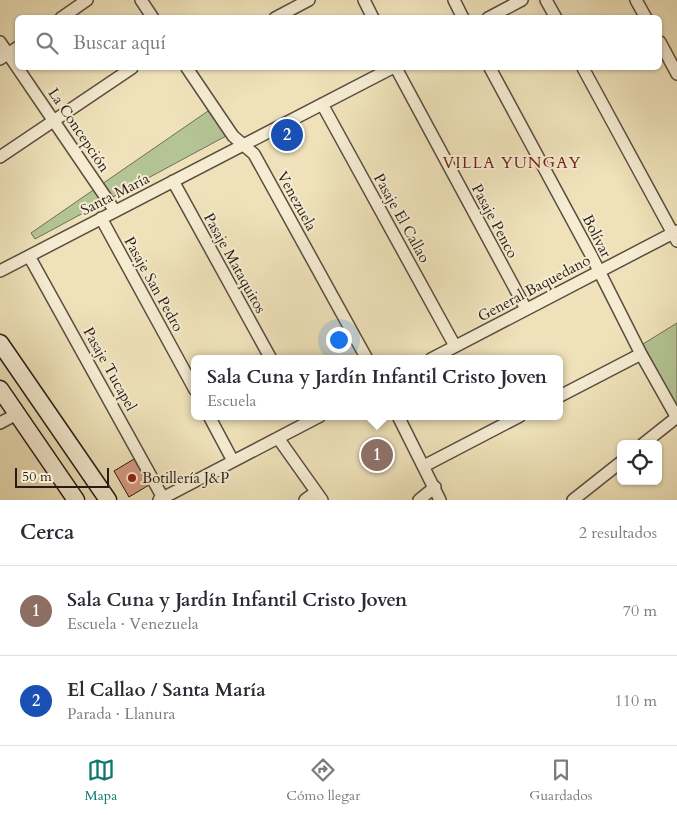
<!DOCTYPE html>
<html lang="es">
<head>
<meta charset="utf-8">
<style>
	:root { --surface:#fff; --page:#f2f2f3; --text:#2b2b33; --muted:#7c7c81; --line:#e1e1e2; --accent:#0f766e }
	body { margin:0; font-family:Cardo,serif; background:var(--page); color:var(--text) }
	.controls { position:absolute; right:15px; bottom:15px; display:grid; overflow:hidden; border-radius:8px; box-shadow:0 1px 4px #0004 }
	.controls button { width:45px; height:45px; display:grid; place-items:center; padding:0; border:0; border-bottom:1px solid var(--line); background:var(--surface); color:var(--text); font:25px sans-serif }
	.scale { position:absolute; left:15px; bottom:12px; width:94px; box-sizing:border-box; padding-left:5px; border:2px solid #281b17; border-top:0; font-size:14px; line-height:18px; white-space:nowrap; color:#281b17; -webkit-text-stroke:4px #f5ecd2; paint-order:stroke }
	.you { position:absolute; left:338px; top:339px; width:18px; height:18px; margin:-12px; border:4px solid #fff; border-radius:50%; background:#1a73e8; box-shadow:0 0 0 8px #1a73e833 }
	.badge { display:grid; place-items:center; width:32px; height:32px; border-radius:50%; background:var(--accent); color:#fff; font-size:16px; font-weight:700 }
	.pin { position:absolute; translate:-50% -50%; border:2px solid #fff; box-shadow:0 1px 5px #0006 }
	.popup { position:absolute; left:191px; top:355px; width:372px; height:65px; box-sizing:border-box; display:grid; place-content:center; border-radius:8px; background:var(--surface); filter:drop-shadow(0 1px 4px #0005); font-size:16px; white-space:nowrap; color:var(--muted) }
	.popup b { font-size:19px; color:var(--text) }
	.popup::after { content:''; position:absolute; left:50%; top:100%; margin-left:-10px; border:10px solid transparent; border-top-color:var(--surface) }
	.list { margin:0; padding:0; list-style:none }
	h2 { display:flex; justify-content:space-between; align-items:center; height:65px; margin:0; padding:0 20px; font-size:21px }
	h2 small { font-size:16px; font-weight:400; color:var(--muted) }
	.list li { display:grid; grid-template-columns:32px 1fr auto; gap:15px; align-items:center; box-sizing:border-box; height:90px; padding:0 20px; border-top:1px solid var(--line) }
	.list b { display:block; font-size:19px; white-space:nowrap }
	.list p { margin:0; font-size:16px; white-space:nowrap; color:var(--muted) }
	.list em { font-size:16px; font-style:normal; color:var(--muted) }
	.icon { flex:none; width:28px; height:28px; fill:none; stroke:currentColor; stroke-width:2; stroke-linecap:round; stroke-linejoin:round }
	.map { position:relative; flex:none; width:677px; height:500px; overflow:hidden }
	.search { position:absolute; background:var(--surface); box-shadow:0 1px 4px #0004; left:15px; right:15px; top:15px; height:55px; display:flex; align-items:center; gap:12px; box-sizing:border-box; padding:0 18px; border-radius:8px; color:var(--muted); font-size:19px }
	.sheet { height:245px; background:var(--surface) }
	nav { display:flex; justify-content:space-around; align-items:center; box-sizing:border-box; height:70px; border-top:1px solid var(--line); background:var(--surface); font-size:14px; color:var(--muted) }
	nav a { display:grid; justify-items:center; gap:2px }
	nav .on { color:var(--accent) }
	.map>svg:first-child { display:block }
</style>
</head>
<body>
<div class="map">
<svg width="677" height="500" viewBox="0 0 677 500">
	<rect width="100%" height="100%" fill="#efe2ba"/>
	<filter id="stains"><feTurbulence type="fractalNoise" baseFrequency=".004" numOctaves="4"/><feColorMatrix values="0 0 0 0 .2 0 0 0 0 .09 0 0 0 0 .02 0 0 0 .5 -.17"/></filter>
	<radialGradient id="worn" r=".72"><stop offset=".6" stop-color="#630" stop-opacity="0"/><stop offset="1" stop-color="#630" stop-opacity=".3"/></radialGradient>
	<path fill="#b4c494" stroke="#6e7056" d="M208 111 226 136 35 239 31 233Z
		M677 323V407L643 344Z"/>
	<path fill="#d79a82" stroke="#281b17" d="M134 459 149 485 129 497 114 471Z"/>
	<g fill="none" stroke-linecap="round" stroke-linejoin="round">
		<g stroke="#5a4d40" stroke-width="14">
			<path id="street" d="M141 0 153 18
				M364 0 373 18
				M454 0 463 18
				M546 0 556 18
				M636 0 646 18
				M61 18 87 0
				M275 18 309 0
				M488 18 522 0
				M0 42 115 211
				M660 42 677 74
				M0 59 18 47
				M187 68 233 136 254 154 367 359
				M396 68 526 309
				M490 68 591 255 641 354 677 418
				M583 68 677 241
				M322 104 455 346
				M0 157 132 68
				M173 181 271 359
				M101 218 195 390
				M29 256 163 498
				M0 271 392 68
				M431 359 677 231
				M560 396 641 354
				M209 416 233 461
				M398 416 440 500
				M0 423 17 414
				M278 438 322 500
				M643 444 677 417
				M424 466 520 416
				M159 500 320 416
				M305 500 316 492
				M419 500 435 487
				M573 500 621 462"/>
		</g>
		<g stroke="#281b17" stroke-width="19">
			<path id="secondary" d="M0 343 108 500
				M0 389 76 500"/>
		</g>
		<use href="#street" stroke="#f5ecd2" stroke-width="11"/>
		<use href="#secondary" stroke="#f5ecd2" stroke-width="16"/>
	</g>
	<circle fill="#8f2418" stroke="#f5ecd2" stroke-width="2" cx="132" cy="478" r="5"/>
	<g text-anchor="middle" stroke-width="4" stroke-linejoin="round" paint-order="stroke">
		<g font-size="15" fill="#281b17" stroke="#f5ecd2">
			<text transform="translate(79 130) rotate(56)" y="5">La Concepción</text>
			<text transform="translate(115 194) rotate(-27)" y="5">Santa María</text>
			<text transform="translate(297 201) rotate(61)" y="5">Venezuela</text>
			<text transform="translate(402 218) rotate(61)" y="5">Pasaje El Callao</text>
			<text transform="translate(495 221) rotate(62)" y="5">Pasaje Penco</text>
			<text transform="translate(597 236) rotate(63)" y="5">Bolívar</text>
			<text transform="translate(235 263) rotate(61)" y="5">Pasaje Mataquitos</text>
			<text transform="translate(154 284) rotate(61)" y="5">Pasaje San Pedro</text>
			<text transform="translate(534 288) rotate(-28)" y="5">General Baquedano</text>
			<text transform="translate(110 369) rotate(61)" y="5">Pasaje Tucapel</text>
		</g>
		<g font-size="15" fill="#281b17" stroke="#f5ecd2" text-anchor="start">
			<text x="142" y="483">Botillería J&amp;P</text>
		</g>
		<g font-size="16" letter-spacing="1" fill="#7a1f14" stroke="#f5ecd2">
			<text x="512" y="168">VILLA YUNGAY</text>
		</g>
	</g>
	<rect width="100%" height="100%" filter="url(#stains)"/>
	<rect width="100%" height="100%" fill="url(#worn)"/>
</svg>
<div class="controls">
<button><svg class="icon" aria-label="locate" viewBox="0 0 24 24"><circle cx="12" cy="12" r="6"/><path d="M12 2v4M12 18v4M2 12h4M18 12h4"/></svg></button>
</div>
<div class="scale">50 m</div>
<div class="you"></div>
<div class="pin badge" style="left:377px;top:455px;background:#8d6e63">1</div>
<div class="popup"><b>Sala Cuna y Jardín Infantil Cristo Joven</b>Escuela</div>
<div class="pin badge" style="left:287px;top:135px;background:#1a4fb4">2</div>
<div class="search"><svg class="icon" aria-label="search" viewBox="0 0 24 24"><circle cx="10" cy="10" r="6"/><path d="M15 15l6 6"/></svg>Buscar aquí</div>
</div>
<section class="sheet">
<h2>Cerca<small>2 resultados</small></h2>
<ul class="list">
<li><span class="badge" style="background:#8d6e63">1</span><div><b>Sala Cuna y Jardín Infantil Cristo Joven</b><p>Escuela · Venezuela</p></div><em>70 m</em></li>
<li><span class="badge" style="background:#1a4fb4">2</span><div><b>El Callao / Santa María</b><p>Parada · Llanura</p></div><em>110 m</em></li>
</ul>
</section>
<nav>
<a class="on"><svg class="icon" aria-label="map" viewBox="0 0 24 24"><path d="M3 6l6-2 6 2 6-2v14l-6 2-6-2-6 2zM9 4v14M15 6v14"/></svg>Mapa</a>
<a><svg class="icon" aria-label="directions" viewBox="0 0 24 24"><path d="M12 3l9 9-9 9-9-9zM9 14v-3h6M13 9l2 2-2 2"/></svg>Cómo llegar</a>
<a><svg class="icon" aria-label="saved" viewBox="0 0 24 24"><path d="M7 4h10v16l-5-4-5 4z"/></svg>Guardados</a>
</nav>
</body>
</html>
